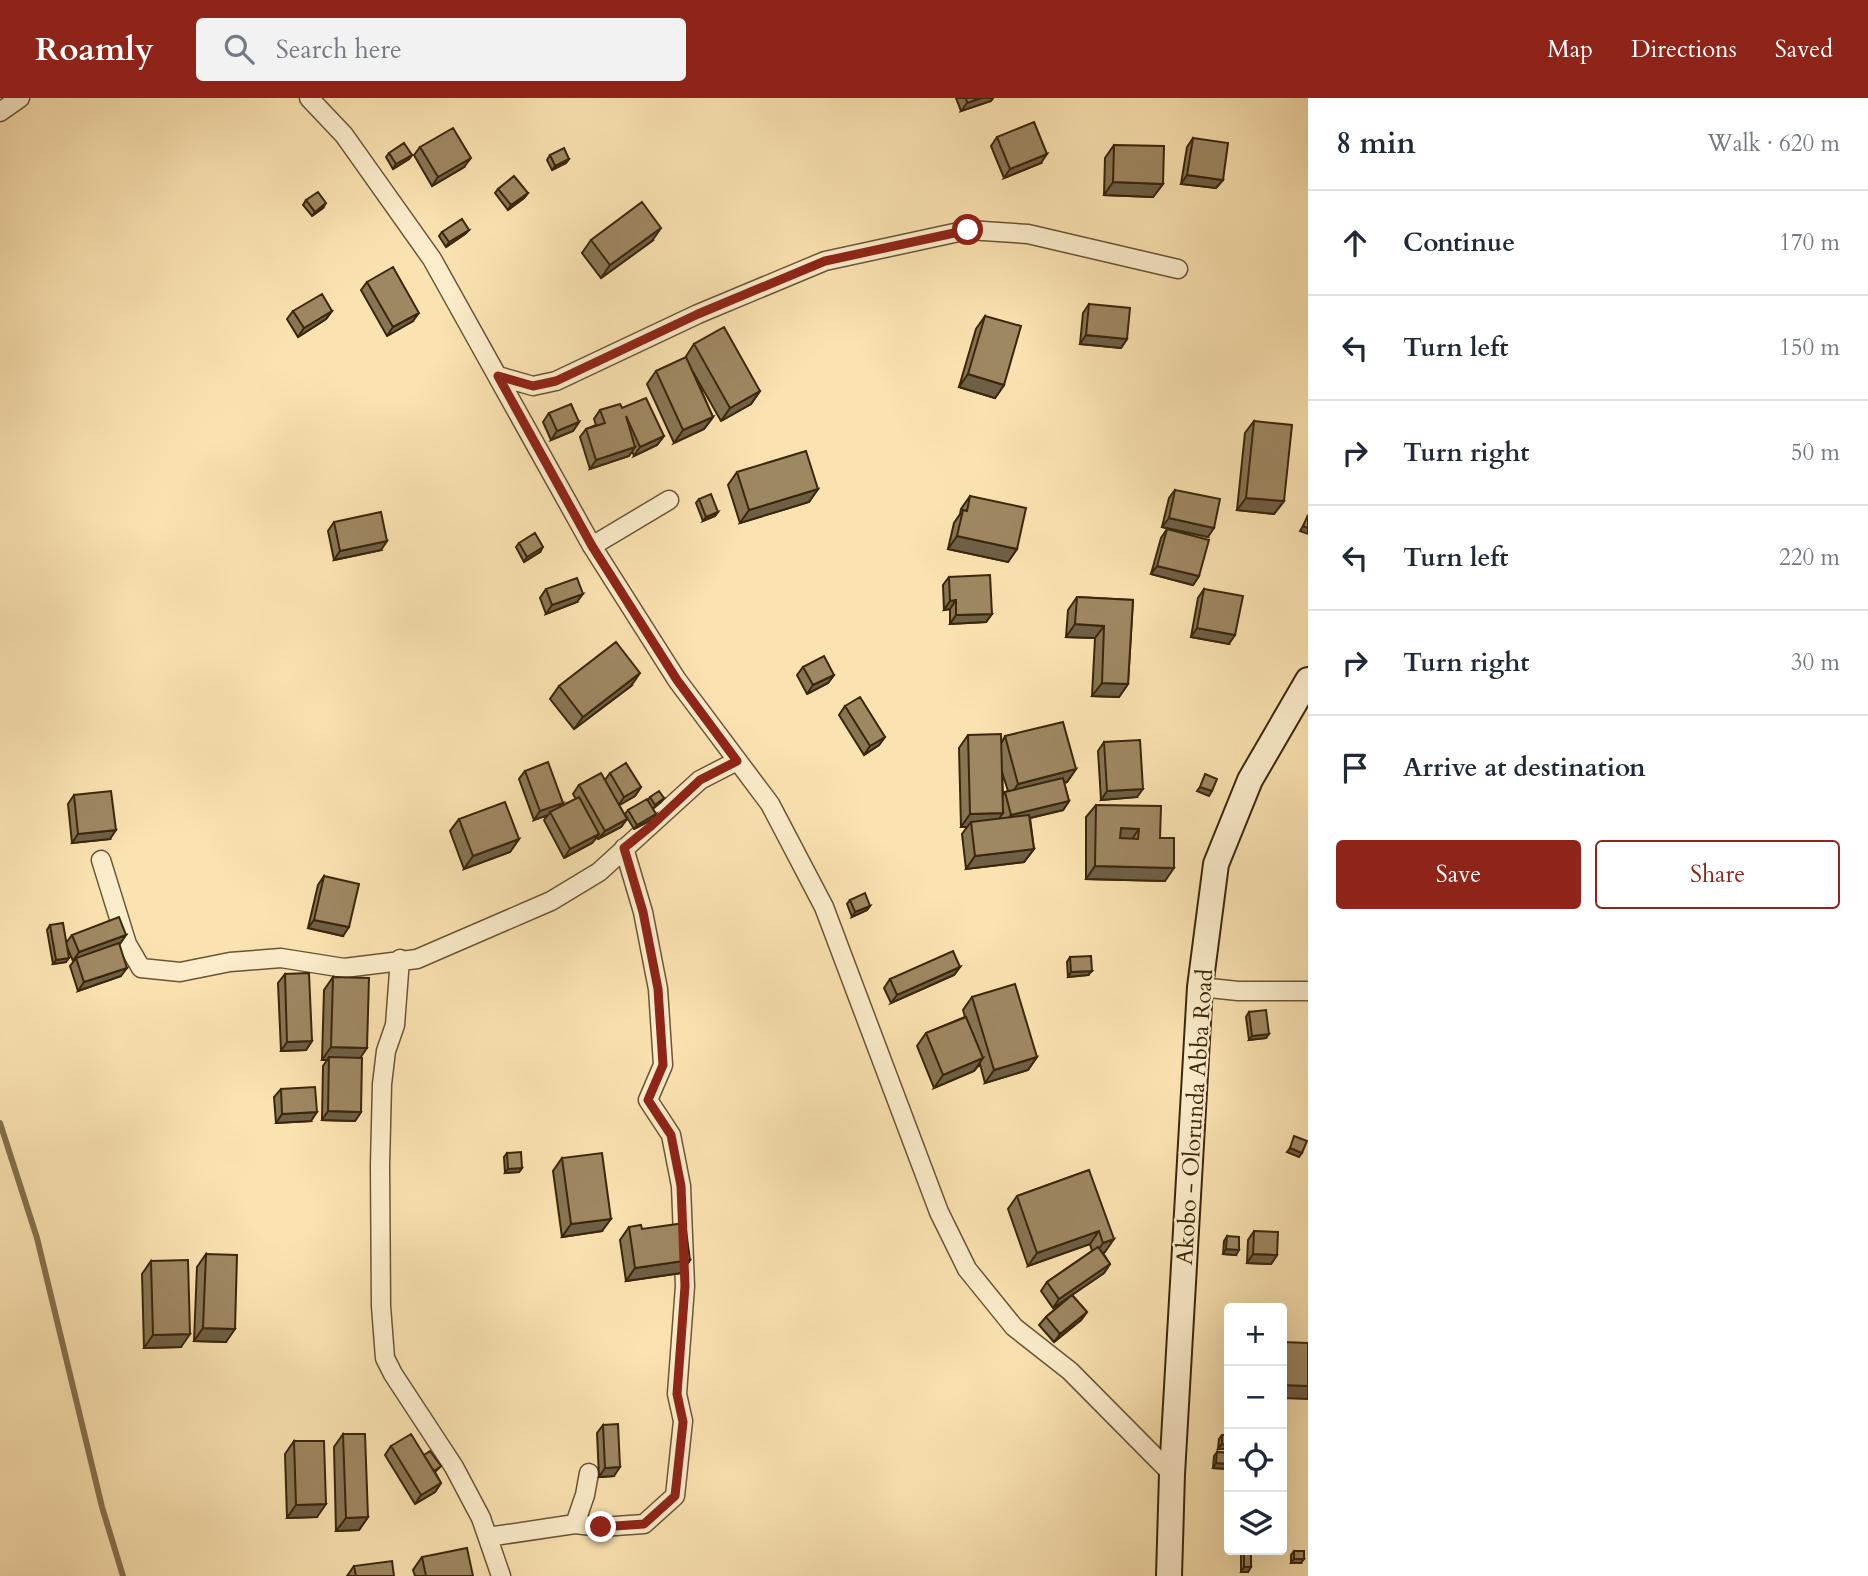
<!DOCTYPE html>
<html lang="en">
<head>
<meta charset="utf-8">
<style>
	:root { --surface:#fff; --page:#f2f2f3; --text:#1f2937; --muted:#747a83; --line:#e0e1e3; --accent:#8f2418 }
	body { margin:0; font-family:Cardo,serif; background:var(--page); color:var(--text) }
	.controls { position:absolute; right:21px; bottom:21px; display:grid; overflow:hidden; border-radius:7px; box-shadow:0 7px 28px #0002 }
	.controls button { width:63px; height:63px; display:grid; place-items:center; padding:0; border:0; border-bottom:2px solid var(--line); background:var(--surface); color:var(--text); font:35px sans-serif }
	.stop { position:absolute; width:21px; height:21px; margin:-16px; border:5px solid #8f2418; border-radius:50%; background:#fff }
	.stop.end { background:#8f2418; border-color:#fff; box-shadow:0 2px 7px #0008 }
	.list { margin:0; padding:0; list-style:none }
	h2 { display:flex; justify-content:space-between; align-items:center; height:91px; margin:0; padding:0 28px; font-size:30px }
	h2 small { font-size:23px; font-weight:400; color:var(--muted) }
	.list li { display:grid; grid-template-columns:46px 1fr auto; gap:21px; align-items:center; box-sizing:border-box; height:105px; padding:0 28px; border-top:2px solid var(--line) }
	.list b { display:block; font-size:26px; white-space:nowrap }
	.list em { font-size:23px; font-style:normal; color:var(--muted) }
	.actions { display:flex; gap:14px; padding:21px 28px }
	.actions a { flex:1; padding:16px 0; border:2px solid var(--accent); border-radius:7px; text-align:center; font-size:24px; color:var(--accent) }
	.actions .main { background:var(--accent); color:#fff }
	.icon { flex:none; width:38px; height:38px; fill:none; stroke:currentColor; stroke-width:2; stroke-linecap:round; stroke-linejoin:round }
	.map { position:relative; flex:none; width:1308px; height:1478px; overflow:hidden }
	header { display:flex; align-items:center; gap:42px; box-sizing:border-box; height:98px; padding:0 35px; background:var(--accent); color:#fff }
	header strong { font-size:33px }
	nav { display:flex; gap:38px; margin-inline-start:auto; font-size:24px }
	.search { width:490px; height:63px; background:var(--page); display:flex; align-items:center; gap:18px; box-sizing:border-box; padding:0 24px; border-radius:7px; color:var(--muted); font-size:26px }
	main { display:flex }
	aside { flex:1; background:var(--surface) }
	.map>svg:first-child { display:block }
</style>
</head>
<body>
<header>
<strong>Roamly</strong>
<div class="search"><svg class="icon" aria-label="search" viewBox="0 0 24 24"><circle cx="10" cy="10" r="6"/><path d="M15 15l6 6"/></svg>Search here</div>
<nav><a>Map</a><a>Directions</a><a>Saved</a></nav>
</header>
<main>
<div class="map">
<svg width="1308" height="1478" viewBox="0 0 1308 1478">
	<rect width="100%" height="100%" fill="#fbe3b1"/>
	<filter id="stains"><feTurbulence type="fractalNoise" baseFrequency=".00286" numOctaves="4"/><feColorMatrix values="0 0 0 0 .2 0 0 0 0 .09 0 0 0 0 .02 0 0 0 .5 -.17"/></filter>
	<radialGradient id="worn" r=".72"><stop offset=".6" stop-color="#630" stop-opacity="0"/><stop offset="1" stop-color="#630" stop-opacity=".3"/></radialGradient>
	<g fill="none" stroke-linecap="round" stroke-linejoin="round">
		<path stroke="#86714d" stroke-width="6" d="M0 1025 37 1140 102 1409 123 1478"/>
		<g stroke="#6a5535" stroke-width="21">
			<path id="street" d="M309 0 344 37 432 161 592 448 677 582 770 706 824 809 939 1114 967 1171 1014 1229 1070 1273 1172 1376
				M0 14 20 0
				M498 278 533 288 556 283 698 216 825 163 968 132 1028 136 1178 171
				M592 448 669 402
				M101 762 127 846 141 870 180 874 230 864 281 860 344 870 417 861 551 803 599 774 700 682 737 663
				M400 861 395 927 386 953 382 986 380 1067 381 1208 385 1260 393 1276 454 1369 481 1420 501 1478
				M1200 889 1238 893H1308
				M575 1426 601 1429 644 1426 675 1398 683 1323 677 1296 685 1188 681 1088 671 1037 648 1002 663 967 658 891 643 814 624 750
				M488 1439 575 1426 585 1397 589 1375"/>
		</g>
		<g stroke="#3a260c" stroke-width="28">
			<path id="secondary" d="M1169 1478 1172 1376 1200 889 1216 766 1250 682 1308 582"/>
		</g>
		<use href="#street" stroke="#fcedcc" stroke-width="18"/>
		<use href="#secondary" stroke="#fcedcc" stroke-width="24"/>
	</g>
	<path fill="#887554" stroke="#3a260c" stroke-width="2" fill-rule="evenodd" d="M956 0H993L991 3 961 13Z
		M997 39 1041 65 1004 80 991 48Z
		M1193 40 1223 82 1216 90 1181 86 1187 49Z
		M1114 47 1163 86 1153 99 1104 97 1105 60Z
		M420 49 464 69 432 88 414 57Z
		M389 55 412 57 409 61 393 71 386 59Z
		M550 57 569 61 566 65 552 72 547 62Z
		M498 91 528 95 524 100 508 112 495 95Z
		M306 102 323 110 312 118 303 107Z
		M469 132 465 136 446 149 439 138 442 134Z
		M591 142 652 143 601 180 582 155Z
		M367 184 413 223 387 238 361 192Z
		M1089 206 1127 241 1121 250 1080 246 1083 215Z
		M293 213H332L326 221 298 239 287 221Z
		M985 218 1004 287 995 300 959 289 976 231Z
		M694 246 760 293 751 306 721 323 693 274 713 319 704 331 674 345 647 286 656 273 685 260Z
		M622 310 664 338 657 347 634 358 632 353 629 358 590 371 580 339 586 331 596 327 594 321 600 312Z
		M549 315 579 324 573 333 551 342 543 324Z
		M1254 323 1284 403 1274 416 1237 412 1245 335Z
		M737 374 818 391 809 404 740 425 728 387Z
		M1175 392 1208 439 1162 429 1169 400Z
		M970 398 1017 451 1008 464 948 451 954 425 960 416 961 411Z
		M699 401 718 414 715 418 703 423 696 405Z
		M334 424 381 452 334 462 328 433Z
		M1167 431 1199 478 1193 487 1151 476 1161 440Z
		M519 445 540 454 524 464 516 449Z
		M949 479 992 516 986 524 950 526V511L944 512 943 487Z
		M546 491 577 504 546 516 540 500Z
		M1204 491 1229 546 1191 539 1198 500Z
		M1077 499 1133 502 1128 586 1119 599 1092 598 1095 540 1066 539 1068 512Z
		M803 569 834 577 828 585 807 596 797 577Z
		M559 588H631L574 631 550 601Z
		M845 608 885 639 879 647 864 657 839 617Z
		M968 637 1002 644 1005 638 1076 671 1067 684 1064 685 1069 703 1063 712 1030 720 1034 751 1024 764 966 771 962 736 967 729H961L959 650ZM1002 674 1008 693 1005 694 1003 697Z
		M1104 644 1137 699 1101 702 1098 653Z
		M525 673 561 708 576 701 573 696 579 687 605 682 610 675 641 689 635 698 619 707 627 721 621 729 598 741 597 739 592 745 564 760 544 722 548 717 534 722 519 681Z
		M74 697 110 741 72 745 68 706Z
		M650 699 664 700 661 704 652 711 653 721 634 731 625 716 628 712 648 702Z
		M1096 707 1160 740 1165 783 1086 781V719Z
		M459 721 519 741 510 754 464 771 450 733Z
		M324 778 343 838 308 830 318 787Z
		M850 802 870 808 867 812 852 819 847 806Z
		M50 827 66 845 72 837H126L119 846 121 878 78 893 70 868 74 863H73L66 847V864L53 866 47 832Z
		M1070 859 1088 877 1068 879 1067 864Z
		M960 869 954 877 891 905 884 890 890 881Z
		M285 876 312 943 306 952 281 953 278 885Z
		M333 879 361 960V1014L355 1023 322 1022 323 968 327 962H322L324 892Z
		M972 899 1037 959 1028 972 985 985 980 966 974 973 934 990 917 948 926 935 965 919 963 912Z
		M1249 914 1266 940 1249 942 1246 919Z
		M281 991 311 1023 276 1025 274 999Z
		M507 1055 522 1070 519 1074 505 1075 504 1059Z
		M562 1060 602 1133 562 1139 553 1073Z
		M1089 1072 1105 1154 1103 1155 1110 1166 1104 1175 1072 1197 1087 1214 1081 1222 1054 1244 1039 1227 1046 1219 1072 1197 1053 1210 1041 1193 1047 1184 1092 1153 1090 1146 1028 1168 1008 1111 1017 1098Z
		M629 1129 690 1162 681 1175 626 1183 620 1142Z
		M1254 1133 1277 1157 1271 1166 1247 1165 1248 1142Z
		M1227 1138 1236 1157 1223 1156 1224 1143Z
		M206 1156 226 1244 194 1243 197 1169Z
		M151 1163 181 1249 144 1250 142 1176Z
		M603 1327 614 1378 599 1379 597 1335Z
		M343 1336 368 1419 359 1432 336 1433 334 1349Z
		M1222 1337H1229L1218 1351 1219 1341Z
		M294 1343 317 1419 287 1420 285 1356Z
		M391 1348 424 1357 441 1368 435 1374 441 1385 435 1394 415 1406 385 1357Z
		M1217 1354 1229 1355V1371L1213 1370 1214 1358Z
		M1244 1453 1248 1474H1241V1457Z
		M1294 1453 1301 1465H1291V1457Z
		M422 1459 473 1478H415L413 1472Z
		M354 1468 394 1478H347Z"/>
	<path fill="#6f5f45" stroke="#3a260c" stroke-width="2" d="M981 0H993L991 3 961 13 967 5Z
		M1047 56 1041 65 1004 80 1010 71Z
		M412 57 409 61 393 71 396 66Z
		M471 60 464 69 432 88 438 79Z
		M569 61 566 65 552 72 555 68Z
		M1187 77 1223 82 1216 90 1181 86Z
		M1113 84 1163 86 1153 99 1104 97Z
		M528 95 524 100 508 112 511 107Z
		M326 105 323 110 312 118 315 114Z
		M661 130 652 143 601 180 610 167Z
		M469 132 465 136 446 149 449 144Z
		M332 213 326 221 298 239 304 230Z
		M419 215 413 223 387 238 393 229Z
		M1086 237 1127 241 1121 250 1080 246Z
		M968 276 1004 287 995 300 959 289Z
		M760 293 751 306 721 323 730 310Z
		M713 319 704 331 674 345 683 332Z
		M579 324 573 333 551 342 557 333Z
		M664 338 657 347 634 358 640 349Z
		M635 349 629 358 590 371 596 362Z
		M818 391 809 404 740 425 749 412Z
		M1246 400 1284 403 1274 416 1237 412Z
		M718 414 715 418 703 423 706 419Z
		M1169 420 1214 430 1208 439 1162 429Z
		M1303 428 1308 430V436L1300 433Z
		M957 438 1017 451 1008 464 948 451Z
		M387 443 381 452 334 462 340 453Z
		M543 449 540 454 524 464 527 459Z
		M1157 468 1199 478 1193 487 1151 476Z
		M583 496 577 504 546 516 552 507Z
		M956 502 950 511 944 512 950 503Z
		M992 516 986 524 950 526 956 517Z
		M1075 526 1104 528 1095 540 1066 539Z
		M1197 530 1235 537 1229 546 1191 539Z
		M640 575 631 588 574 631 583 619Z
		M834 577 828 585 807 596 813 587Z
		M1102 585 1128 586 1119 599 1092 598Z
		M885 639 879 647 864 657 870 648Z
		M1076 671 1067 684 1009 699 1018 686Z
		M641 689 635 698 618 708 624 699Z
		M1200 689 1212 693 1209 698 1197 693Z
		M1143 691 1137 699 1101 702 1107 693Z
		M1069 703 1063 712 1005 726 1011 717Z
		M563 705 557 713 550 714 548 717 534 722 540 713Z
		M1003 715 994 728 971 724 967 729H961L970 716Z
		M656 716 653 721 634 731 637 727Z
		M627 721 621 729 598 741 605 733Z
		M1121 730 1139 731 1130 744 1112 743Z
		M116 732 110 741 72 745 78 736Z
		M599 736 592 745 564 760 570 751Z
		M519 741 510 754 464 771 473 758Z
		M1034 751 1024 764 966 771 975 758Z
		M1095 768 1174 770 1165 783 1086 781Z
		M870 808 867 812 852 819 855 814Z
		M314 822 349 829 343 838 308 830Z
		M126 837 120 846 77 862 76 860 73 863 79 854Z
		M69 860 66 864 53 866 56 862Z
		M960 869 954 877 891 905 897 897Z
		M127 870 121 878 78 893 84 884Z
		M1092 873 1088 877 1068 879 1071 874Z
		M1269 936 1266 940 1249 942 1252 938Z
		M312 943 306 952 281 953 287 944Z
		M331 949 367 950 358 963 329 959 327 962H322Z
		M1037 959 1028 972 985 985 994 972Z
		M983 960 974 973 934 990 943 977Z
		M328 1013 361 1014 355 1023 322 1022Z
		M317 1014 311 1023 276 1025 282 1016Z
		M1290 1050 1302 1055 1299 1059 1287 1054Z
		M522 1070 519 1074 505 1075 508 1071Z
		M611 1121 602 1133 562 1139 571 1126Z
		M1099 1133 1090 1146 1028 1168 1037 1155Z
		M1114 1141 1105 1154 1094 1158 1103 1145Z
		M1226 1151 1239 1152 1236 1157 1223 1156Z
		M1253 1156 1277 1157 1271 1166 1247 1165Z
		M690 1162 681 1175 626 1183 635 1170Z
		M1110 1166 1104 1175 1053 1210 1059 1201Z
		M1087 1214 1081 1222 1054 1244 1060 1236Z
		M203 1230 235 1231 226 1244 194 1243Z
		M190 1236 181 1249 144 1250 153 1237Z
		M1282 1287 1308 1288V1301L1282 1300Z
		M1222 1346 1229 1347V1351H1218Z
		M1216 1365 1229 1366V1371L1213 1370Z
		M620 1369 614 1378 599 1379 605 1370Z
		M441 1385 435 1394 415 1406 421 1397Z
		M326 1406 317 1419 287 1420 296 1407Z
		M368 1419 359 1432 336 1433 346 1420Z
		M1294 1461H1304L1301 1465H1291Z
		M1244 1469H1251L1248 1474H1241Z"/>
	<path fill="#9e8862" stroke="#3a260c" stroke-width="2" fill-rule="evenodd" d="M966 0H981L967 5Z
		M1034 24 1047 56 1010 71 997 39Z
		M453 30 471 60 438 79 420 49Z
		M1193 40 1228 45 1223 82 1187 77Z
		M404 45 412 57 396 66 389 55Z
		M1114 47 1164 48 1163 86 1113 84Z
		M564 50 569 61 555 68 550 57Z
		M514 78 528 95 511 107 498 91Z
		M318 94 326 105 315 114 306 102Z
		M642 104 661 130 610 167 591 142Z
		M462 121 469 132 449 144 442 134Z
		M393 169 419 215 393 229 367 184Z
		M322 196 332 213 304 230 293 213Z
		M1089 206 1130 210 1127 241 1086 237Z
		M985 218 1021 228 1004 287 968 276Z
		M724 229 760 293 730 310 694 246Z
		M686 259 713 319 683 332 656 273Z
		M646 300 664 338 640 349 626 318 635 349 596 362 586 331 605 325 600 312 620 306 622 310Z
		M571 306 579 324 557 333 549 315Z
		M1254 323 1292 327 1284 403 1246 400Z
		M806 353 818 391 749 412 737 374Z
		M1175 392 1220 401 1214 430 1169 420Z
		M711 396 718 414 706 419 699 401Z
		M970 398 1026 410 1017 451 957 438 963 412 967 413Z
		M381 414 387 443 340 453 334 424Z
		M1308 417V430L1303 428Z
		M1167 431 1209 442 1199 478 1157 468Z
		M535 435 543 449 527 459 519 445Z
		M990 477 992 516 956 517V502L950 503 949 479Z
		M577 480 583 496 552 507 546 491Z
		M1204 491 1243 498 1235 537 1197 530Z
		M1077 499 1133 502 1128 586 1102 585 1104 528 1075 526Z
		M616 544 640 575 583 619 559 588Z
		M824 558 834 577 813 587 803 569Z
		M860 599 885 639 870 648 845 608Z
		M1063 624 1076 671 1018 686 1005 638Z
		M1001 636 1003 715 970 716 968 637Z
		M1140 642 1143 691 1107 693 1104 644Z
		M548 664 563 705 540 713 525 673Z
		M626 665 641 689 624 699 610 675Z
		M601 675 627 721 605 733 579 687Z
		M1205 676 1217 681 1212 693 1200 689Z
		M1063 680 1069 703 1011 717 1005 694Z
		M111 693 116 732 78 736 74 697Z
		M659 693 664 700 655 707 650 699Z
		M579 699 599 736 570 751 550 714Z
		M647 701 656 716 637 727 628 712Z
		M505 704 519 741 473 758 459 721Z
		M1096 707 1161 708 1160 740H1174V770L1095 768ZM1121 730 1139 731 1138 741 1120 740Z
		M1029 717 1034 751 975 758 971 724Z
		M324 778 359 786 349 829 314 822Z
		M865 795 870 808 855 814 850 802Z
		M119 819 126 837 79 854 72 837Z
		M63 825 69 860 56 862 50 827Z
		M119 845 127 870 84 884 76 860Z
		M953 853 960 869 897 897 890 881Z
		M1091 858 1092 873 1071 874 1070 859Z
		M309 875 312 943 287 944 285 876Z
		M333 879 369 880 367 950 331 949Z
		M1015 886 1037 959 994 972 972 899Z
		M1266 912 1269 936 1252 938 1249 914Z
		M966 919 983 960 943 977 926 935Z
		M329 959 362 960 361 1014 328 1013Z
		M315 989 317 1014 282 1016 281 991Z
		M1294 1038 1307 1043 1302 1055 1290 1050Z
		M521 1054 522 1070 508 1071 507 1055Z
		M602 1055 611 1121 571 1126 562 1060Z
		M1089 1072 1114 1141 1103 1145 1099 1133 1037 1155 1017 1098Z
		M685 1125 690 1162 635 1170 629 1129 641 1127 642 1131Z
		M1254 1133 1278 1134 1277 1157 1253 1156Z
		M1227 1138 1239 1139V1152L1226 1151Z
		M1098 1149 1110 1166 1059 1201 1047 1184Z
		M206 1156 237 1157 235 1231 203 1230Z
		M188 1162 190 1236 153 1237 151 1163Z
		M1072 1197 1087 1214 1060 1236 1046 1219Z
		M1282 1244 1308 1245V1288L1282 1287Z
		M618 1326 620 1369 605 1370 603 1327Z
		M343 1336H365L368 1419 346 1420Z
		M411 1336 441 1385 421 1397 391 1348Z
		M1222 1337H1229V1347L1222 1346Z
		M294 1343H324L326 1406 296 1407Z
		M430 1353 441 1368 434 1373 424 1357Z
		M1217 1354 1229 1355V1366L1216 1365Z
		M467 1450 473 1478H426L422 1459Z
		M1244 1453H1251V1469H1244Z
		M1294 1453H1304V1461H1294Z
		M392 1463 394 1478H356L354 1468Z"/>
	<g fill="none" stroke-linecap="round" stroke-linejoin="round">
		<path stroke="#8f2418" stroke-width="9" d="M601 1429 644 1426 675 1398 683 1324 677 1296 685 1188 681 1088 671 1037 648 1002 663 967 658 891 643 814 624 750 651 728 700 682 737 663 677 582 592 448 498 278 533 288 556 283 698 216 825 163 968 132"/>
	</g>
	<g text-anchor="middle" stroke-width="5" stroke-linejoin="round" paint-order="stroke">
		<g font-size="23" fill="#3a260c" stroke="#fcedcc">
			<text transform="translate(1194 1019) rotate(-86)" y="8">Akobo - Olorunda Abba Road</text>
		</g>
	</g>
	<rect width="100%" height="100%" filter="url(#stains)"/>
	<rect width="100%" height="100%" fill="url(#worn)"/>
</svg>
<div class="controls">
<button>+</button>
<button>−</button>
<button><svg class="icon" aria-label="locate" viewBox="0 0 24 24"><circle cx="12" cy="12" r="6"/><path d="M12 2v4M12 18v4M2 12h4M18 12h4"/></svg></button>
<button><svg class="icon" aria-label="layers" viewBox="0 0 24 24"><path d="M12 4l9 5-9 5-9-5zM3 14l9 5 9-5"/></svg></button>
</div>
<div class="stop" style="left:968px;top:132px"></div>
<div class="stop end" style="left:601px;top:1429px"></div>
</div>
<aside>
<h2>8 min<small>Walk · 620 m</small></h2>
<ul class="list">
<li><svg class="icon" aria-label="ahead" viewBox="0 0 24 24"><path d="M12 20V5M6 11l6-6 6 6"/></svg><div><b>Continue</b></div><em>170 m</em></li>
<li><svg class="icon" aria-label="left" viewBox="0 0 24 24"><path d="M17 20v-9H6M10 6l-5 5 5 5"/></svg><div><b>Turn left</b></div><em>150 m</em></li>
<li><svg class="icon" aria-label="right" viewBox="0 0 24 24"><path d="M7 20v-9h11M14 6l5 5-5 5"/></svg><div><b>Turn right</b></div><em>50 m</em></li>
<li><svg class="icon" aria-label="left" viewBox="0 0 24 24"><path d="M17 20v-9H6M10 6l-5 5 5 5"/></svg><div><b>Turn left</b></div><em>220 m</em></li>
<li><svg class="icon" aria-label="right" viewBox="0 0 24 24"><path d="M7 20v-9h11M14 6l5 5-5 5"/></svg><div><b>Turn right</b></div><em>30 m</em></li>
<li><svg class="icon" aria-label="arrive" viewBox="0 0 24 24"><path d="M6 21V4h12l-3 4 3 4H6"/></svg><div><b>Arrive at destination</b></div></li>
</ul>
<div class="actions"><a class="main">Save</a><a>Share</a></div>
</aside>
</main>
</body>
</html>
